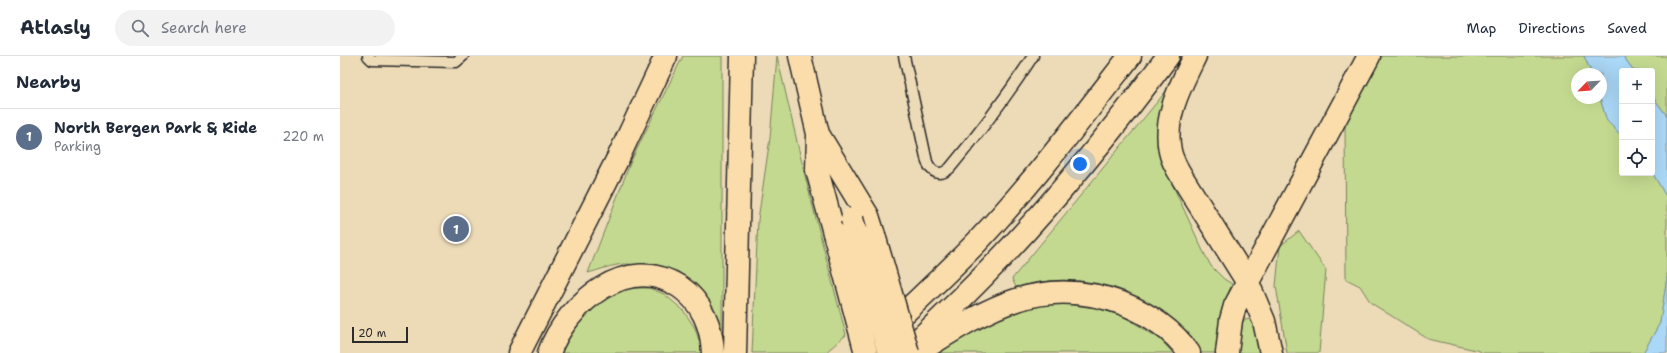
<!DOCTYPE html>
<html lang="en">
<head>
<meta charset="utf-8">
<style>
	:root { --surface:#fff; --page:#f2f2f3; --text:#1f2937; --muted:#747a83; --line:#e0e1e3; --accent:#d93025 }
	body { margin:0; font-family:"Shantell Sans",sans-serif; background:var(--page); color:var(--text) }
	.controls { position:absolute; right:12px; top:12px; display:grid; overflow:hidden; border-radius:4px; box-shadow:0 4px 16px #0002 }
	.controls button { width:36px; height:36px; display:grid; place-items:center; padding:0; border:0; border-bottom:1px solid var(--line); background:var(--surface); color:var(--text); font:20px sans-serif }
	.compass { position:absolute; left:1231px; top:12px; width:36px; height:36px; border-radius:50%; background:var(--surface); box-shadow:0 4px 16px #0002; rotate:245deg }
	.scale { position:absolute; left:12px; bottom:10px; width:56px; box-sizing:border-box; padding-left:4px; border:2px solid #2b2b2b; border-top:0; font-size:11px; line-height:14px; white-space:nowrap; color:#2b2b2b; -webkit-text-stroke:3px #eddbb8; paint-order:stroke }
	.you { position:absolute; left:740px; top:108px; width:14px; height:14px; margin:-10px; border:3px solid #fff; border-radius:50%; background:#1a73e8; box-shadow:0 0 0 6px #1a73e833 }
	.badge { display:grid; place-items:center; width:26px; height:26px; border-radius:50%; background:var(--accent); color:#fff; font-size:13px; font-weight:700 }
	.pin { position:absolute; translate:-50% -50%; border:2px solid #fff; box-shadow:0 1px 4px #0006 }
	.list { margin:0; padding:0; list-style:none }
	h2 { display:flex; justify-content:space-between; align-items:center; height:52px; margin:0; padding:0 16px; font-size:17px }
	h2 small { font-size:13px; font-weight:400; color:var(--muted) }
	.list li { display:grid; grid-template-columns:26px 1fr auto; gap:12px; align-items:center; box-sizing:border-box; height:56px; padding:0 16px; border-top:1px solid var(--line) }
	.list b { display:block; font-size:15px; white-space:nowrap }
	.list p { margin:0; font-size:13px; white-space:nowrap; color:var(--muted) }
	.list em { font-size:13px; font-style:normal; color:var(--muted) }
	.icon { flex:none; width:22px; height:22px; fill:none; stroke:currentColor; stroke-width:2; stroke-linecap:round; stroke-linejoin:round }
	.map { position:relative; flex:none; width:1327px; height:297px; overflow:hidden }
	header { display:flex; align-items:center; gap:24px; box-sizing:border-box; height:56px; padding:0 20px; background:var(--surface); border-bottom:1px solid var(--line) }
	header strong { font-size:19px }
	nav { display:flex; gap:22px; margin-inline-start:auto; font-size:14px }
	.search { width:280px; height:36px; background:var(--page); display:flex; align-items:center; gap:10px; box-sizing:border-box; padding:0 14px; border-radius:22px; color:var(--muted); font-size:15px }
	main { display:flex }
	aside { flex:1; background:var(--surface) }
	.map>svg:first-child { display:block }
</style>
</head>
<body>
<header>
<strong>Atlasly</strong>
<div class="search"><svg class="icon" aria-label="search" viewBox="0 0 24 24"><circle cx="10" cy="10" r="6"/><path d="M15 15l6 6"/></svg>Search here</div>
<nav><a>Map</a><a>Directions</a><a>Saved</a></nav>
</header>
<main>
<aside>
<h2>Nearby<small></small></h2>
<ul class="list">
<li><span class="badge" style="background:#5c6f8a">1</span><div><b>North Bergen Park &amp; Ride</b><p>Parking</p></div><em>220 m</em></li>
</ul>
</aside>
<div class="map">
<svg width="1327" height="297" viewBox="0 0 1327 297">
	<rect width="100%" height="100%" fill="#eddbb8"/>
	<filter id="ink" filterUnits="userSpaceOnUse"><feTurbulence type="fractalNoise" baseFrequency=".025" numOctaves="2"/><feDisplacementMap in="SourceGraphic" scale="8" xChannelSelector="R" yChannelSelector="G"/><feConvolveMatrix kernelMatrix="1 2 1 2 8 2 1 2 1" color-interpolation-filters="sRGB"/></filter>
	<g filter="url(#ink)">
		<path fill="#c3d98f" stroke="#77825d" d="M343 0H382V279H379C371 233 352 213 305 210 298 209 290 208 284 208 272 209 259 214 248 217L291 105Z
			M437 0 466 124 506 279 485 297H412L418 164 430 82Z
			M1042 0H1244L1252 18H1237V42H1260L1267 65 1282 80V117L1312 116 1327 142V221L1320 267 1303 297H1141L1140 295 1088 283 1031 247 1020 230 1006 223 1005 65Z
			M1283 0H1327V60L1312 40V15H1294Z
			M831 29 821 100 828 119 863 195 871 210 884 223 892 228C882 251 876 272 876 297H860C833 250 775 224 722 225 707 226 691 229 676 231L672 223Z
			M959 175 986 214 979 297H947L936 230 940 190Z
			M288 232H309L324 238 343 254 355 272 363 297H222C231 266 259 242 288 232Z
			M705 247 726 248 754 252 780 258 820 283 833 297H597L613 286 674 254Z
			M913 263 921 297H898L903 264Z"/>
		<path fill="#abd8f7" stroke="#7893a5" d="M1244 0H1283L1294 15H1282V80L1267 65 1260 42 1261 18H1252Z
			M1312 40 1327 60V142L1312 116Z
			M1327 221V297H1303L1320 267Z"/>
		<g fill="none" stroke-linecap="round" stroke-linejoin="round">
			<g stroke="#2b2b2b" stroke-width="13">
				<path id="service" d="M28 0 32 4 116 6 123 0
					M564 0 587 106C592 117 600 121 610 112 640 76 668 39 693 0"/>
			</g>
			<g stroke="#2b2b2b" stroke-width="25">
				<path id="motorway" d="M460 0 478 78 477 114 494 177
					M855 0C841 29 823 61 830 95 832 106 839 116 845 126L908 227 924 265 931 297
					M478 78 528 160 534 179
					M545 275C576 246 607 217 637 186 692 128 741 63 790 0
					M580 295C648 252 702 217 784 248 809 258 834 275 849 297
					M179 297 278 102 326 0
					M209 297C227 247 288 196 340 231 362 246 372 271 373 297
					M395 297 402 0
					M565 297C596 267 628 237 658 205 719 141 775 71 828 0
					M887 297 891 264 895 250 1029 0"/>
			</g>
			<use href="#service" stroke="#eddbb8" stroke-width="10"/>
			<use href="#motorway" stroke="#fbddab" stroke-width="22"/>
			<g stroke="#2b2b2b" stroke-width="25" stroke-linecap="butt">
				<path id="motorway-bridge" d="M512 163 549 297
					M494 177 526 297
					M534 179 568 297"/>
			</g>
			<use href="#motorway-bridge" stroke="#fbddab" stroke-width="22"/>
		</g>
	</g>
</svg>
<div class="controls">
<button>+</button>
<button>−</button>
<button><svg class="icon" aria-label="locate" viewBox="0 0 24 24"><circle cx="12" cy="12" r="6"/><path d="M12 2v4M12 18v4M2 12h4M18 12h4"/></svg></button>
</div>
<svg class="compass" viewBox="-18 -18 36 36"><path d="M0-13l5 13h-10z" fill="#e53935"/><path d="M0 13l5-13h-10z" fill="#747a83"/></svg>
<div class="scale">20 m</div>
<div class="you"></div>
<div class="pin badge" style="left:116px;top:173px;background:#5c6f8a">1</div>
</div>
</main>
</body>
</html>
